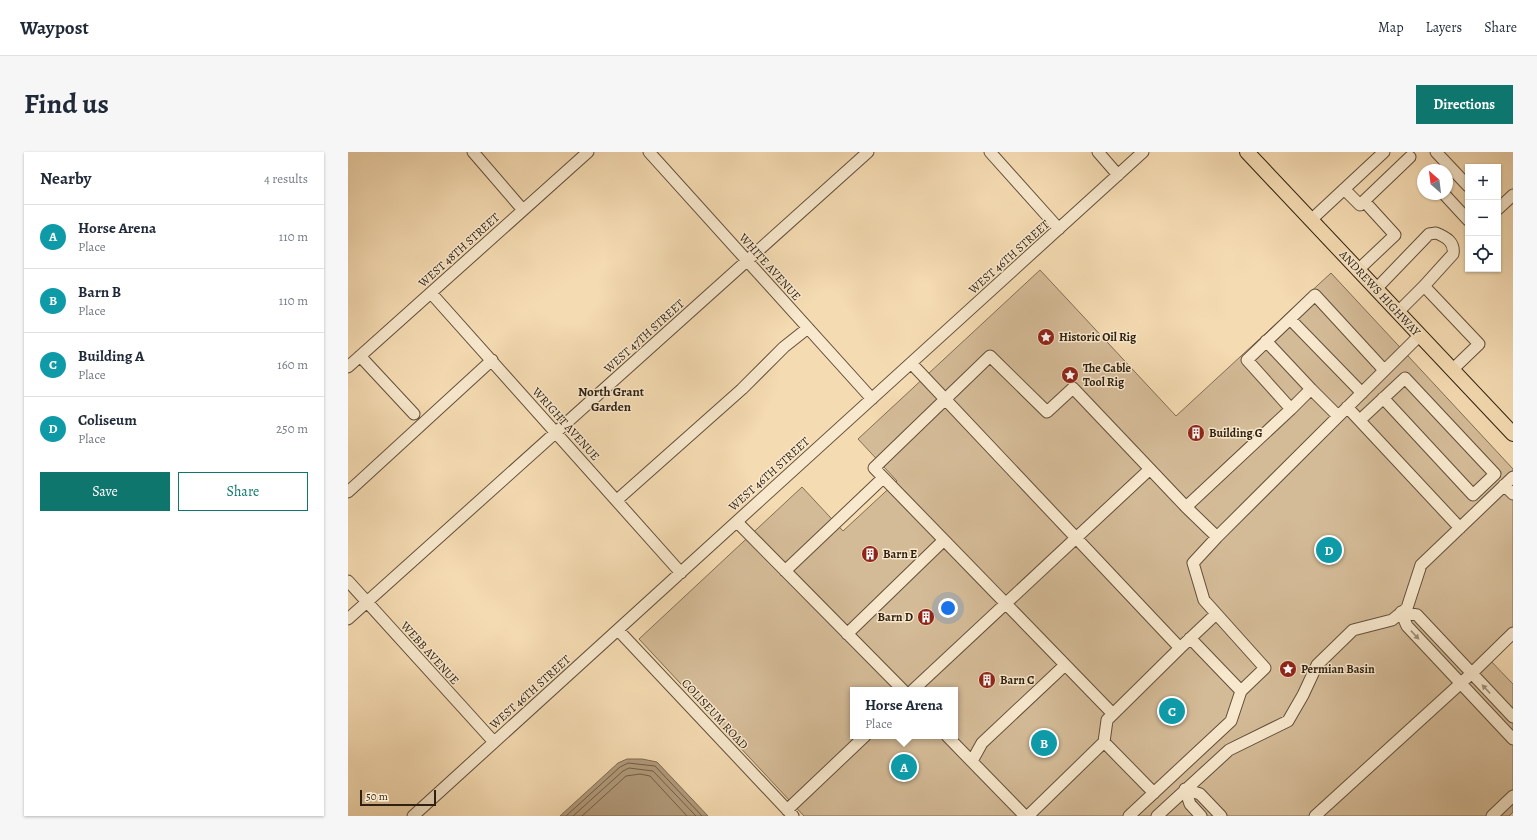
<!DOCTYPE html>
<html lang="en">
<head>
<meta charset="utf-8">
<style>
	:root { --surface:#fff; --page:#f6f6f7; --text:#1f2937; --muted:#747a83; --line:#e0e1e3; --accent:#0f766e }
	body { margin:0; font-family:Alegreya,serif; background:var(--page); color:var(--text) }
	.controls { position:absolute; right:12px; top:12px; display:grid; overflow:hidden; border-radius:0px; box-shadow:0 1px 3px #0004 }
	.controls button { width:36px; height:36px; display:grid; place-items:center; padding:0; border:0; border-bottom:1px solid var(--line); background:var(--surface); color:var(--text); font:20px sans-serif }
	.compass { position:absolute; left:1069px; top:12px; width:36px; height:36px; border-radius:50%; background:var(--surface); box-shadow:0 1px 3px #0004; rotate:332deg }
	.scale { position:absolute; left:12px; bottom:10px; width:76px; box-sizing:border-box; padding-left:4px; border:2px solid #302011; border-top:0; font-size:11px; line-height:14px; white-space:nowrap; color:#302011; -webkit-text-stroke:3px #f8e8cd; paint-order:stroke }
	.you { position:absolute; left:600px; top:456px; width:14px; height:14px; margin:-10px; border:3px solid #fff; border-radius:50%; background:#1a73e8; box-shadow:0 0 0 6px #1a73e833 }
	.badge { display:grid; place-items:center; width:26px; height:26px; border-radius:50%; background:var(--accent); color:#fff; font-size:13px; font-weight:700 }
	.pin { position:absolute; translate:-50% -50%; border:2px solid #fff; box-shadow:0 1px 4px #0006 }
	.popup { position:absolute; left:502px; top:535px; width:108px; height:52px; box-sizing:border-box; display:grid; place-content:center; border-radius:0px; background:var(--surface); filter:drop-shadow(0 1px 3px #0005); font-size:13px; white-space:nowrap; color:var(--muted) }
	.popup b { font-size:15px; color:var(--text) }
	.popup::after { content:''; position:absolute; left:50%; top:100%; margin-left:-8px; border:8px solid transparent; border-top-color:var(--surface) }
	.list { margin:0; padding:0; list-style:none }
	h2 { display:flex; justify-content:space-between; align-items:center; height:52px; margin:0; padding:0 16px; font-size:17px }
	h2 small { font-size:13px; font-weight:400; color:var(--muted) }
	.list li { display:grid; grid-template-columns:26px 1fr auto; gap:12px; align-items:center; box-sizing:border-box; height:64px; padding:0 16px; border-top:1px solid var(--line) }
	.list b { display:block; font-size:15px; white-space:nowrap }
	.list p { margin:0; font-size:13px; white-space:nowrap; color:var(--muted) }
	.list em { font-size:13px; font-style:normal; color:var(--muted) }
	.actions { display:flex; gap:8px; padding:12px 16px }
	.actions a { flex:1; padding:9px 0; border:1px solid var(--accent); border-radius:0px; text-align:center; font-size:14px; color:var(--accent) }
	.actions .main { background:var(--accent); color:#fff }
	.icon { flex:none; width:22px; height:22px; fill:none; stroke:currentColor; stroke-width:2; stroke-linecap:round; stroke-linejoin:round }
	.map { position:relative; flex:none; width:1165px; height:664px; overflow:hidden; border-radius:0px }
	header { display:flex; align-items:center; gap:24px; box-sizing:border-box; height:56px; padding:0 20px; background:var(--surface); border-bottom:1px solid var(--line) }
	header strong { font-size:19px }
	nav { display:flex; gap:22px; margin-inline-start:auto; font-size:14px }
	.intro { display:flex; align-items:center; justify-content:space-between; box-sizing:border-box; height:96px; padding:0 24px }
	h1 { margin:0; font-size:28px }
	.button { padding:10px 18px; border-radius:0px; background:var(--accent); color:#fff; font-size:14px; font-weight:700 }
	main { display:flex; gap:24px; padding:0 24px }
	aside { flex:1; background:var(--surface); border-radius:0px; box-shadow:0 1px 3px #0004 }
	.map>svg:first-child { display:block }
</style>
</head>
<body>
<header>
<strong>Waypost</strong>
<nav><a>Map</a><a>Layers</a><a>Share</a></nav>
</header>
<div class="intro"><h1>Find us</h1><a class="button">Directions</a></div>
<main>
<aside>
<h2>Nearby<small>4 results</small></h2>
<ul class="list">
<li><span class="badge" style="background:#0f9aa8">A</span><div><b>Horse Arena</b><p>Place</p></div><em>110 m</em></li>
<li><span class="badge" style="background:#0f9aa8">B</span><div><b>Barn B</b><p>Place</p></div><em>110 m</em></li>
<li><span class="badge" style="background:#0f9aa8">C</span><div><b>Building A</b><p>Place</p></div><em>160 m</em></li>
<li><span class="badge" style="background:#0f9aa8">D</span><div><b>Coliseum</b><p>Place</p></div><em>250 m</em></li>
</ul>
<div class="actions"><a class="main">Save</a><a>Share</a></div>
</aside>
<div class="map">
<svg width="1165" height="664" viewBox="0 0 1165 664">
	<rect width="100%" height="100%" fill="#f5dbb2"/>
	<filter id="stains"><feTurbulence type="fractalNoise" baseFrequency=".005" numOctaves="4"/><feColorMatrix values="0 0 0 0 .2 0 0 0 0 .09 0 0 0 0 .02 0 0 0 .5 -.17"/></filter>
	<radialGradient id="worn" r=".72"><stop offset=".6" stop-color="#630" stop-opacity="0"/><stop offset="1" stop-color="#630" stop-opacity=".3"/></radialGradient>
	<path fill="#d4bb97" stroke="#826e54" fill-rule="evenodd" d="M692 118 828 264 983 121 1165 317V477L1137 503 1165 532V660L1161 664H456L291 487 454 335 495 379 549 329 510 287ZM505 538H607V584H505Z"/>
	<path fill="#b29b7b" stroke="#7e6a51" d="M279 607H294L309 610 360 664H212L270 611Z"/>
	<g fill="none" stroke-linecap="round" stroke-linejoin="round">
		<path stroke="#715e46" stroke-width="1" d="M218 664 272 615 280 611 307 614 354 664
			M225 664 275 619 281 616 305 619 348 664
			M234 664 278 624 292 622 302 624 339 664"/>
		<g stroke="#614f39" stroke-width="13">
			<path id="minor" d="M125 0 175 58
				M301 0 524 247
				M642 0 711 77
				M750 0 770 23
				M1088 0 1120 34
				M996 37 1012 53 1016 49
				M1096 42 1120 68
				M1150 57 1165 43
				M963 68 1036 0
				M1010 118 1047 83 1016 49 1062 5
				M1028 137 1081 82 1088 81C1098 85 1107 90 1105 102L1076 134
				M83 141 333 421
				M1050 160 1076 134 1131 192 1104 218
				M942 167 1014 241
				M918 189 963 237 943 257 899 208 967 143 1036 218
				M12 204 66 262
				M563 211 832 496 868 462
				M0 215 240 0
				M963 237 990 264
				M999 255 1112 376
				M1012 268 1057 226 1147 322 1125 343 1035 246
				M1156 333 1165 342
				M0 340 144 208
				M269 348 394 237 436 195 460 176
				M389 370 555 538
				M869 385 838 355 943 257
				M437 419 535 326
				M0 429 146 590
				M0 467 520 0
				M270 478 445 664
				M499 482 596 388
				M842 486 893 539 917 516 856 448 845 411 869 385 1072 183
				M565 538 802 317
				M765 562 526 316 642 204 699 260 725 236 838 355
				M1165 565 1069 463 1053 460 1059 474 1165 587
				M599 584 677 664
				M756 590 806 641
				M624 609 634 591 717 513
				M439 658 517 584
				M65 664 795 0
				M680 664 756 590 759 568 832 496
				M781 664 883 569 893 539
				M809 664 881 598 940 569 955 543 969 513 1005 478 1044 468 1059 456 1073 413 1165 325
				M853 664 842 652 837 637 852 642 873 664
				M967 664 1124 521 1165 481
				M1144 664 1165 644"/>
		</g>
		<g stroke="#302011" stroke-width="16">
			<path id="major" d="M899 0 1165 282"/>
		</g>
		<use href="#minor" stroke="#f8e8cd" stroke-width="11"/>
		<use href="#major" stroke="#f5dbb2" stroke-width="14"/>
	</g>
	<defs><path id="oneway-solid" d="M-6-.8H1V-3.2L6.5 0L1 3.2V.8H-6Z"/></defs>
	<g fill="#9e8e78">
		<use href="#oneway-solid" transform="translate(1067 483) rotate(47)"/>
		<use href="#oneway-solid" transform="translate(1138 537) rotate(-133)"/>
	</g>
	<defs>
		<g id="sight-disc" transform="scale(0.9)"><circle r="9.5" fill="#8f2418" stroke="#f8e8cd"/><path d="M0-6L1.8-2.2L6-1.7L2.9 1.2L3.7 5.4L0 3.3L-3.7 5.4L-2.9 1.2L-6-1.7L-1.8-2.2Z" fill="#fff"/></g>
		<g id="building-disc" transform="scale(0.9)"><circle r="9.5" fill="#8f2418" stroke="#f8e8cd"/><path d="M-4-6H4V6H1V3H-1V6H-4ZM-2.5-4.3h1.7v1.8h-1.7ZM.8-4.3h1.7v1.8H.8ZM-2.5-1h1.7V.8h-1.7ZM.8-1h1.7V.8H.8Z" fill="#fff"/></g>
	</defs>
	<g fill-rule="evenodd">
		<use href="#sight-disc" x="698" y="185"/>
		<use href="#sight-disc" x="722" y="223"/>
		<use href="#building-disc" x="848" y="281"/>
		<use href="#building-disc" x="522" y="402"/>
		<use href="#building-disc" x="578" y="465"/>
		<use href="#sight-disc" x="940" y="517"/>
		<use href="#building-disc" x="639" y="528"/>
	</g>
	<g text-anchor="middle" stroke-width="3" stroke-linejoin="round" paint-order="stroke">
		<g font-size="12" fill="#302011" stroke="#f8e8cd">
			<text transform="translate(111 98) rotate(-42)" y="4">WEST 48TH STREET</text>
			<text transform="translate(661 105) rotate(-42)" y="4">WEST 46TH STREET</text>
			<text transform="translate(422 115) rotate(48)" y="4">WHITE AVENUE</text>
			<text transform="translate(1032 141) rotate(47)" y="4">ANDREWS HIGHWAY</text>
			<text transform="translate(296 184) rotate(-42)" y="4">WEST 47TH STREET</text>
			<text transform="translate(218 272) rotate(48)" y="4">WRIGHT AVENUE</text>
			<text transform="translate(421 322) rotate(-42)" y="4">WEST 46TH STREET</text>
			<text transform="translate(82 501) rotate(48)" y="4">WEBB AVENUE</text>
			<text transform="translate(182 540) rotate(-42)" y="4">WEST 46TH STREET</text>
			<text transform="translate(367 562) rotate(47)" y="4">COLISEUM ROAD</text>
		</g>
		<g font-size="12" font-weight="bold" fill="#302011" stroke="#f8e8cd" text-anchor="start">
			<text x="711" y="189">Historic Oil Rig</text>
			<text x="735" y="220">The Cable<tspan x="735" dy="14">Tool Rig</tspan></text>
			<text x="861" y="285">Building G</text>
			<text x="535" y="406">Barn E</text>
			<text x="565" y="469" text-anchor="end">Barn D</text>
			<text x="953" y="521">Permian Basin</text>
			<text x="652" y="532">Barn C</text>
		</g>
		<g font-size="13" font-weight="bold" fill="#302011" stroke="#f8e8cd">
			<text x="263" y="244">North Grant<tspan x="263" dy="15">Garden</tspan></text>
		</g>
	</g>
	<rect width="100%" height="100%" filter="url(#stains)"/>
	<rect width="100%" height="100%" fill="url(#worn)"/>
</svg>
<div class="controls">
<button>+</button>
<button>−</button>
<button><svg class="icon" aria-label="locate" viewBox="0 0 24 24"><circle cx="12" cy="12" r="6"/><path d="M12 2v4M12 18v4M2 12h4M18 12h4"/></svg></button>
</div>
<svg class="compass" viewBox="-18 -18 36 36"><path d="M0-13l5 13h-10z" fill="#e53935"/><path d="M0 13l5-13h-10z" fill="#747a83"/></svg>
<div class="scale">50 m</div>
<div class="you"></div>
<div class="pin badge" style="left:556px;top:615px;background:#0f9aa8">A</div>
<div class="popup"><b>Horse Arena</b>Place</div>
<div class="pin badge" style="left:696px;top:591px;background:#0f9aa8">B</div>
<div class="pin badge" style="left:824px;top:559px;background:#0f9aa8">C</div>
<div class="pin badge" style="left:981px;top:398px;background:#0f9aa8">D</div>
</div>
</main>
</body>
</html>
